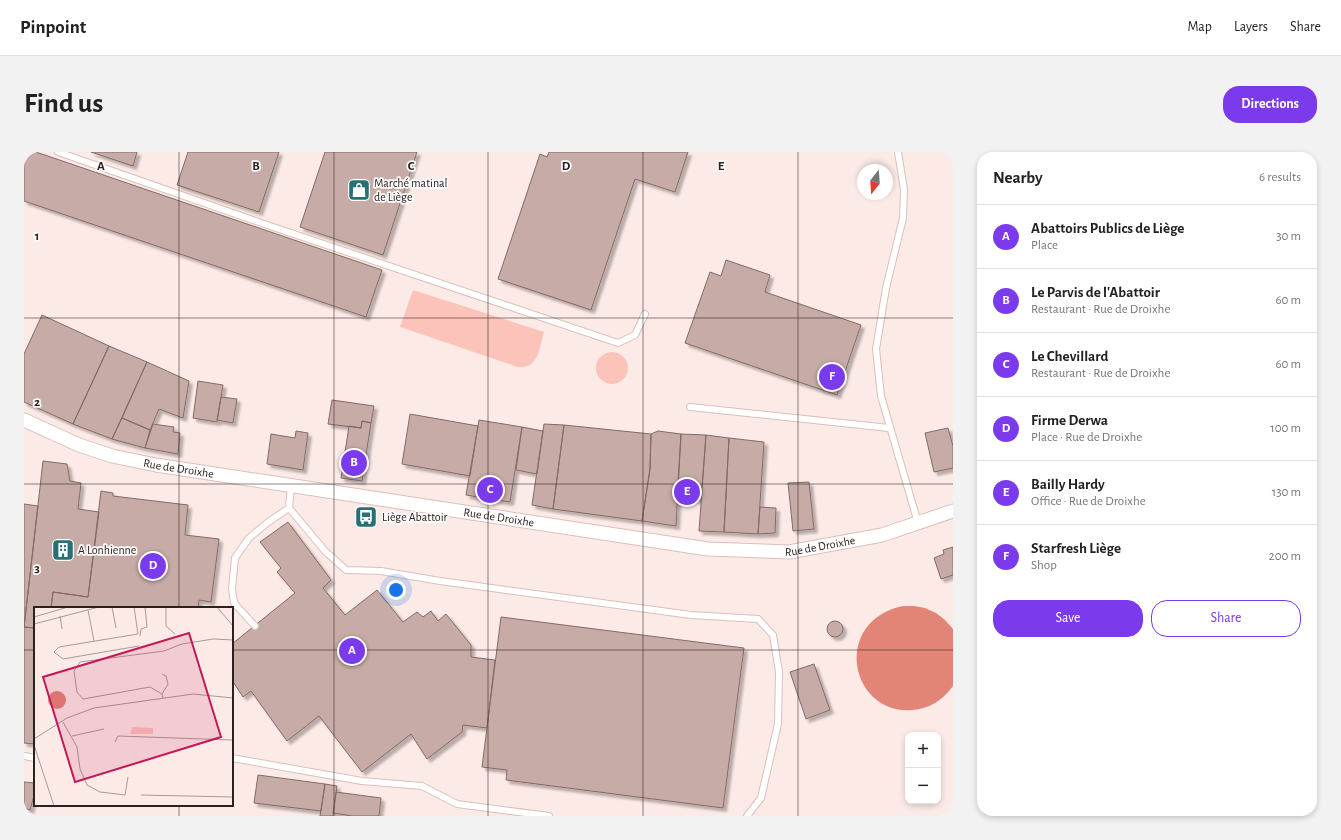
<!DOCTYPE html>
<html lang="en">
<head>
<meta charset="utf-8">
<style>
	:root { --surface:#fff; --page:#f2f2f2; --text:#222; --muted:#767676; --line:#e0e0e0; --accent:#7c3aed }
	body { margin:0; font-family:"Alegreya Sans",sans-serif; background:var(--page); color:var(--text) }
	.controls { position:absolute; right:12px; bottom:12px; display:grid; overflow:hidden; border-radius:8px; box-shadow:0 2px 6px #0003 }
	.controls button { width:36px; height:36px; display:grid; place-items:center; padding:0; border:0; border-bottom:1px solid var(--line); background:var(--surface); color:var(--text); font:20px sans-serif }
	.compass { position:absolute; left:833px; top:12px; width:36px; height:36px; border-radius:50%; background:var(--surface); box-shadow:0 2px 6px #0003; rotate:197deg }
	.you { position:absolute; left:372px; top:438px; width:14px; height:14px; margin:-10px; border:3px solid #fff; border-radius:50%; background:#1a73e8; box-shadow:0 0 0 6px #1a73e833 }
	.badge { display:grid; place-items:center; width:26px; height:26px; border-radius:50%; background:var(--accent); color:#fff; font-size:13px; font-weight:700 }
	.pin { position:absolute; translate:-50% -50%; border:2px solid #fff; box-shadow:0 1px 4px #0006 }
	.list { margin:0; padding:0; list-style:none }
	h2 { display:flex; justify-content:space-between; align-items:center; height:52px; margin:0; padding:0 16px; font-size:17px }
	h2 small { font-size:13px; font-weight:400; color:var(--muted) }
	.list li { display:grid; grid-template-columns:26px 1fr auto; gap:12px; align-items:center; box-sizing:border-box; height:64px; padding:0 16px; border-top:1px solid var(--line) }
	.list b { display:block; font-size:15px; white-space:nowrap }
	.list p { margin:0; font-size:13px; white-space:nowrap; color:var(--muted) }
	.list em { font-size:13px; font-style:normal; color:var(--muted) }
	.actions { display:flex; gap:8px; padding:12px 16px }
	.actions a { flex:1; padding:9px 0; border:1px solid var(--accent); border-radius:16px; text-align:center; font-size:14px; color:var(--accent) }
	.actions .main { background:var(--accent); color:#fff }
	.map { position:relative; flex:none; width:929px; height:664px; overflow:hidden; border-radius:16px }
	header { display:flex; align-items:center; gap:24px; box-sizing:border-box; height:56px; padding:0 20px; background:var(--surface); border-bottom:1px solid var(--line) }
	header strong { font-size:19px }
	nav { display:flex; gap:22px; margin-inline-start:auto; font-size:14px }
	.intro { display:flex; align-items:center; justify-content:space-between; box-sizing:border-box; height:96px; padding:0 24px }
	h1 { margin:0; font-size:28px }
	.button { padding:10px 18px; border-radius:16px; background:var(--accent); color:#fff; font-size:14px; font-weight:700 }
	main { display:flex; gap:24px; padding:0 24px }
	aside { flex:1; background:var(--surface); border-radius:16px; box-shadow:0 2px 6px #0003 }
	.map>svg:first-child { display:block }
</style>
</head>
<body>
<header>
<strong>Pinpoint</strong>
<nav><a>Map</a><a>Layers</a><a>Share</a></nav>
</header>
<div class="intro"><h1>Find us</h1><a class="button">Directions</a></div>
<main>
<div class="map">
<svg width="929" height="664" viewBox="0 0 929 664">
	<defs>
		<filter id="shadow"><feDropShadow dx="3.5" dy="3.5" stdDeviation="1" flood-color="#0004"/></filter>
	</defs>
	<rect width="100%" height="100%" fill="#fceae7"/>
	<path fill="#fbc3ba" d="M389 138 520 180C515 196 515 217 494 215L376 175Z
		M572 216a16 16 0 1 1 32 0a16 16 0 1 1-32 0Z"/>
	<path fill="#e28577" d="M879 454H890L901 456 912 461 921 468 929 477V534C919 548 905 557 888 558 826 563 807 469 879 454Z"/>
	<path fill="#c7aba6" stroke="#846a66" filter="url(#shadow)" d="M0 0H12L358 118 342 165 0 49Z
		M67 0H113L109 14Z
		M164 0H255L235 60 153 33Z
		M301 0H393L359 103 276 75Z
		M525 0H664L651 40 611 27 567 158 474 127 516 2 523 5Z
		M702 108 746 123 741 140 837 173 813 243 661 191 686 120 697 124Z
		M18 163 85 194 49 272 0 250V202Z
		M85 194 123 210 88 287 49 272Z
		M123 210 165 229 159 266 135 257 126 278 98 266Z
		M174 229 199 233 193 270 169 266Z
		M197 245 213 247 209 271 193 268Z
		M308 248 350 254 347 271 338 269 337 276 304 272Z
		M386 262 454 274 446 324 378 312Z
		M98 266 126 278 121 296 88 287Z
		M455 268 498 275 486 350 442 343Z
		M338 269 347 271 338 329 317 326 325 274 337 276Z
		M129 272 150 275 149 280 156 281 154 302 121 296Z
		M520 272 540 273 529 357 508 353Z
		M540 273 627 282 626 317 618 369 529 357Z
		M498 275 519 279 513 322 492 318Z
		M924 276 929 294V316L910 320 901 281Z
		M272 279 284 281 279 318 243 312 247 282 271 286Z
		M634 279 657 282 652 374 618 369 626 317 627 282Z
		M657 282 682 283 677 348 653 346Z
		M682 283 705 286 700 380 675 379Z
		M705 286 740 290 734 382 700 380Z
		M19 309 43 312 46 329 57 331 54 357 75 360 64 445 29 440 27 456H11V476L0 475Z
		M785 330 790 377 769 379 764 331Z
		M77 339 89 341V344L164 353 161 383 195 387 187 450 175 448 174 456H27L29 440 64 445Z
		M0 352 14 354 0 475 11 476V592L0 591Z
		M736 355 752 356 751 381 734 382Z
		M264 370 307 428 299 436 321 463 353 438 379 470 393 460 399 465 407 459 414 469 422 462 447 493V505L471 508 463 576 439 573 438 580 403 607 387 582 338 620 295 564 263 589 227 539 219 545 208 528V492L271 441 253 420 257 416 236 390Z
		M929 395V423L917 427 910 406 920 402 919 398Z
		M477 465 720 496 699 656 482 628 483 618 458 615Z
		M803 477a8 8 0 1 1 16 0a8 8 0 1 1-16 0Z
		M790 512 806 558 782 567 766 520Z
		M234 623 301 632 297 659 230 651Z
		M0 630 11 631V640L6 658 0 656Z
		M301 632 313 634 309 664H296Z
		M312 640 357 646 355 664H328L309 661Z"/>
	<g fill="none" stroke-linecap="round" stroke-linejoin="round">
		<g stroke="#dcbfba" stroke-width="8">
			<path id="service" d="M34 0 249 75 594 191 611 183 621 162
				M874 0 880 38 879 66 862 136 852 197 857 244 894 371
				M666 255 865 276
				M267 334 265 356 301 399 322 418 357 419 416 429 667 463 734 467 749 483 755 520 754 572 737 646 723 664
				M231 474 210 451 208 437 211 406 225 386 243 371 265 356
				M0 604 11 606
				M208 606 338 629 398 634 433 652 525 664"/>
		</g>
		<g stroke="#dcbfba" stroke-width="15">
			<g id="minor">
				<path id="s1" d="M0 268 55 293 88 304 132 313 684 397 765 400 858 383 929 359"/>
			</g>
		</g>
		<use href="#service" stroke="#fff" stroke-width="6"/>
		<use href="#minor" stroke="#fff" stroke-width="13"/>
	</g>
	<path fill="none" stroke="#2c211f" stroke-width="1" stroke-opacity="0.55" d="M155 0V456M310 0V664M464 0V664M619 0V664M774 0V664M0 166H929M0 332H929M0 498H11M208 498H929M155 653V664"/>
	<defs>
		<g id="shop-square" transform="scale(1.15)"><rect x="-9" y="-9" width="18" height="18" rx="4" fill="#267174" stroke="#fcfcfc"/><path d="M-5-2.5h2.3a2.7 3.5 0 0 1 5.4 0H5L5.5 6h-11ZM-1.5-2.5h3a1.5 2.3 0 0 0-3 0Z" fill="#fff"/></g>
		<g id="bus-square" transform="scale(1.15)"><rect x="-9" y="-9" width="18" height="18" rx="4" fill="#267174" stroke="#fcfcfc"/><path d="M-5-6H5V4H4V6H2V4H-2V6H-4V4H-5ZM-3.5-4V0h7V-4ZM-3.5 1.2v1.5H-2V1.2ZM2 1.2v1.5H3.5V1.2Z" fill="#fff"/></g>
		<g id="building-square" transform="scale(1.15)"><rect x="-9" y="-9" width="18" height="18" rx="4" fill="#267174" stroke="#fcfcfc"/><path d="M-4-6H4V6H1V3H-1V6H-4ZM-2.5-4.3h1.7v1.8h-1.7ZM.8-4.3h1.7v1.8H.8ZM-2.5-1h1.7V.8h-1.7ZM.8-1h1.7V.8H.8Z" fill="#fff"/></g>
	</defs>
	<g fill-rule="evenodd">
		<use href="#shop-square" x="335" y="38"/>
		<use href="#bus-square" x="342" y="365"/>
		<use href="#building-square" x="39" y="398"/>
	</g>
	<g text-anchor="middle" stroke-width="3.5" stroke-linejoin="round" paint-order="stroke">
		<g font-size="12" fill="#2c211f" stroke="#fcfcfc" text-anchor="start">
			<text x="350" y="35">Marché matinal<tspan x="350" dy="14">de Liège</tspan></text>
			<text x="358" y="369">Liège Abattoir</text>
			<text x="54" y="402">A Lonhienne</text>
		</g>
		<g font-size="12" fill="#2c211f" stroke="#fcfcfc">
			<text dy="4" stroke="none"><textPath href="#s1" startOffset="163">Rue de Droixhe</textPath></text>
			<text dy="4" stroke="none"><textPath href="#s1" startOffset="487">Rue de Droixhe</textPath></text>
			<text dy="4" stroke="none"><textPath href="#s1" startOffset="811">Rue de Droixhe</textPath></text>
		</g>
	</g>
	<g transform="translate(10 455)">
		<rect width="199" height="199" fill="#fceae7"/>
		<path d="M99 120 119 121V127H96Z" fill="#fbc3ba"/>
		<path d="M14 93a9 9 0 1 1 18 0a9 9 0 1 1-18 0Z" fill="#e28577"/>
		<path fill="none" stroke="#a99a97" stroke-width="1" d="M78 0 82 21M100 0 104 27 25 40 20 45 29 52 105 39M132 0V19L141 27M183 0 199 19M54 3 60 34M26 9 28 22M0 10 34 0M0 17 65 0M106 29 107 22 113 20 111 0M128 67 132 69 134 77 128 87M129 91 128 87 116 80 49 92 43 85 40 64 46 55 130 44 148 37 179 32 199 33M29 115 43 140 46 162 53 178 66 185 91 188 94 170M38 129 70 122M0 132 33 111 60 101 159 87 199 91M81 135 84 129 199 133M0 138 20 199M107 188 199 190"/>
		<path fill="#c2185b" fill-opacity="0.15" stroke="#c2185b" stroke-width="2" d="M155 26 187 130 41 175 9 70Z"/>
		<rect width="199" height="199" fill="none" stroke="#2c211f" stroke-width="2"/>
	</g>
	<g font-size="13" text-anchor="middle" font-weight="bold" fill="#2c211f" stroke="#fcfcfc" stroke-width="3.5" stroke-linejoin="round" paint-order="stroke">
		<text x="77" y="18">A</text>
		<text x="232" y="18">B</text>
		<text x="387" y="18">C</text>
		<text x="542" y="18">D</text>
		<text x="697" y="18">E</text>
		<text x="13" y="88">1</text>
		<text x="13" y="254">2</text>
		<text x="13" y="420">3</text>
	</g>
</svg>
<div class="controls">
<button>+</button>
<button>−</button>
</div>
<svg class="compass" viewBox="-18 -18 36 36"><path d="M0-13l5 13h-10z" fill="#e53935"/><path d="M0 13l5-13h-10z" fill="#767676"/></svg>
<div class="you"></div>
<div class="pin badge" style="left:328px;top:499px">A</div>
<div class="pin badge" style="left:330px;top:311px">B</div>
<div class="pin badge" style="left:466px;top:338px">C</div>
<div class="pin badge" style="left:129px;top:414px">D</div>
<div class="pin badge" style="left:663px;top:340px">E</div>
<div class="pin badge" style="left:808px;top:225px">F</div>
</div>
<aside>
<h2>Nearby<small>6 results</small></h2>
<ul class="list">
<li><span class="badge">A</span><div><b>Abattoirs Publics de Liège</b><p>Place</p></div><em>30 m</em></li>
<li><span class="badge">B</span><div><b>Le Parvis de l'Abattoir</b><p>Restaurant · Rue de Droixhe</p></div><em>60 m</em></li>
<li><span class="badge">C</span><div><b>Le Chevillard</b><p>Restaurant · Rue de Droixhe</p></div><em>60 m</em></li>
<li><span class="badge">D</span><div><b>Firme Derwa</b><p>Place · Rue de Droixhe</p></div><em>100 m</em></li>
<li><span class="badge">E</span><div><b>Bailly Hardy</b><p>Office · Rue de Droixhe</p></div><em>130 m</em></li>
<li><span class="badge">F</span><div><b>Starfresh Liège</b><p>Shop</p></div><em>200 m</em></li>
</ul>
<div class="actions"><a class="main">Save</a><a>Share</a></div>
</aside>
</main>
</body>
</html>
